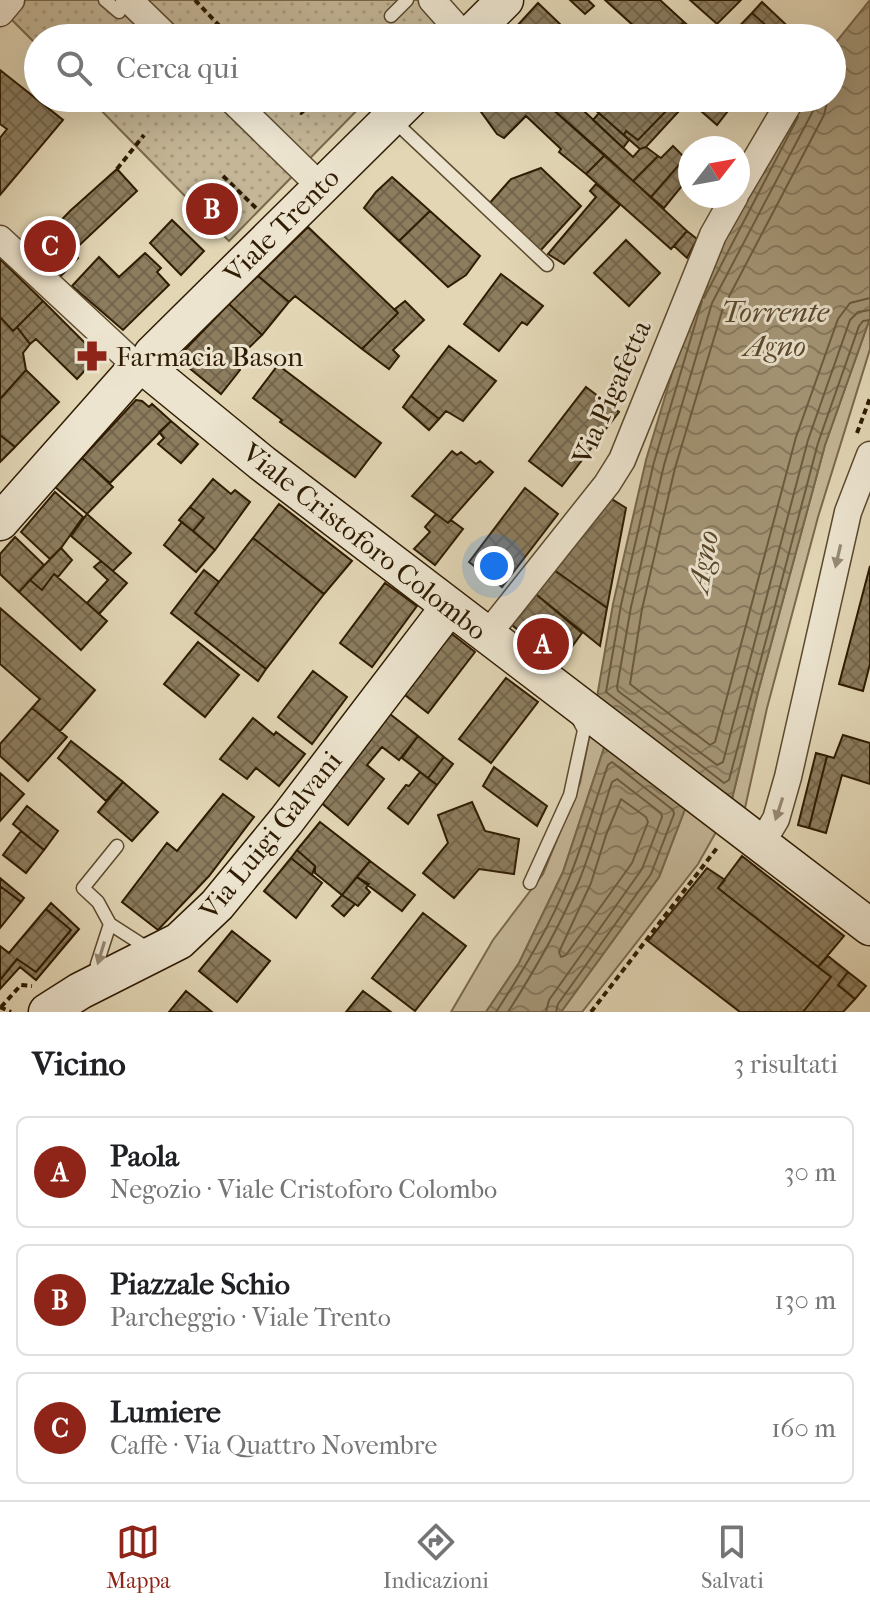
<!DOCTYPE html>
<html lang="it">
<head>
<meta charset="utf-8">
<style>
	:root { --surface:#fff; --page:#f2f2f2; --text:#202124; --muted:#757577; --line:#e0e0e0; --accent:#8f2418 }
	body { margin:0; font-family:"IM FELL French Canon",serif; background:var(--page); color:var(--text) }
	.compass { position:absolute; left:678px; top:136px; width:72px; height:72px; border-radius:50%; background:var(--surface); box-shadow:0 8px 32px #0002; rotate:59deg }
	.you { position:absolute; left:494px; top:566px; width:28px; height:28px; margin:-20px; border:6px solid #fff; border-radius:50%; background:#1a73e8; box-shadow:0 0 0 12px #1a73e833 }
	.badge { display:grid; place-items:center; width:52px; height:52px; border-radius:50%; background:var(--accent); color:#fff; font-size:26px; font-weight:700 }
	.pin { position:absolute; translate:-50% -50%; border:4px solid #fff; box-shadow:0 2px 8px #0006 }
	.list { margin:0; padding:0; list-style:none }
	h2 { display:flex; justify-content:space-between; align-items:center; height:104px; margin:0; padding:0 32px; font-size:34px }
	h2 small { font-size:26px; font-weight:400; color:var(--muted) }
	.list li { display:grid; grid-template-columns:52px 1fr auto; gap:24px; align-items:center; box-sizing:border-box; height:112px; margin:0 16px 16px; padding:0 16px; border:2px solid var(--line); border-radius:12px }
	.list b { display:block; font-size:30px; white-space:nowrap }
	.list p { margin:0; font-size:26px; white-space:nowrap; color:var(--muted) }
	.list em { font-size:26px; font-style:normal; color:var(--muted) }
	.icon { flex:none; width:44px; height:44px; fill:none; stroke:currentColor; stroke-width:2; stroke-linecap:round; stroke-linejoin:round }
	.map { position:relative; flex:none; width:870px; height:1012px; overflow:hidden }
	.search { position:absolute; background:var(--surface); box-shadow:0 8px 32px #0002; left:24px; right:24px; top:24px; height:88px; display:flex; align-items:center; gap:20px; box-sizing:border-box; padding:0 28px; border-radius:44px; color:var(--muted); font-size:30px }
	.sheet { height:488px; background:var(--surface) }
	nav { display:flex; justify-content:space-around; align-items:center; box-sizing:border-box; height:112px; border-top:2px solid var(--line); background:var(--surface); font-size:22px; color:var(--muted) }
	nav a { display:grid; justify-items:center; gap:4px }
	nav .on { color:var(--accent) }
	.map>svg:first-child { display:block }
</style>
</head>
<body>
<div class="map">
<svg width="870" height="1012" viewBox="0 0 870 1012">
	<defs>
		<pattern id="park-dots" width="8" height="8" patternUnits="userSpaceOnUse" patternTransform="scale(2)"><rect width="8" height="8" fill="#c4b697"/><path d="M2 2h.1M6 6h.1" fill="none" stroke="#a99c80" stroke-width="1.8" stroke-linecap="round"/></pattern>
		<pattern id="water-waves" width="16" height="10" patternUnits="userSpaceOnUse" patternTransform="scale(2)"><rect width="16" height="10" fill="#a59778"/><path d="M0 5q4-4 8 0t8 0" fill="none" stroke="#877a60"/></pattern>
		<pattern id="building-cross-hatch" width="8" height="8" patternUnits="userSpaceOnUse" patternTransform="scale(2)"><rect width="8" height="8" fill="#8c7d5f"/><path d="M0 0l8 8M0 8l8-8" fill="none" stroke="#73664c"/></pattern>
	</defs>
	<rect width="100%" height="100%" fill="#e2d6b5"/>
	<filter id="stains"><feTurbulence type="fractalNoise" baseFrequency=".0025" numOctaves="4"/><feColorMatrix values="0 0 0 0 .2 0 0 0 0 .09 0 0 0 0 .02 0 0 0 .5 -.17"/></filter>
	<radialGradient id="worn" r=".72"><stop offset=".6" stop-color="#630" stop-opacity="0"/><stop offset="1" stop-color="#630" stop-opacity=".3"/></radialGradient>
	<path fill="#c4b697" stroke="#7a694c" stroke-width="2" d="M870 318V349L818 517 767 708 745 808 732 799 758 692 825 445Z
		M590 733 605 745 563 872 519 963 486 1012H451L493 940 543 874 580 783Z
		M685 809 716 832 698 864 582 1012H561L659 877Z"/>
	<path fill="url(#park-dots)" stroke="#7a694c" stroke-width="2" d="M0 0H426L442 18 424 38H38V46L0 8Z
		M89 98H369L229 241Z"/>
	<path fill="url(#water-waves)" stroke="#766649" stroke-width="2" d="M870 0V318L825 445 758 692 732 799 597 697 613 604 646 460 695 297 799 98H832V47Z
		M605 745 685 809 659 877 561 1012H486L519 963 563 872Z"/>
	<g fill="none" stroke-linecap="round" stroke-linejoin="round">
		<path stroke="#6a5a3d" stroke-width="2" d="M816 98 814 109 712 303 664 465 631 607 617 687 618 691 717 765 723 762 808 440 850 320 858 312 870 310
			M828 98 824 115 723 308 675 468 642 609 630 684 710 745 715 742 796 437 838 319 850 303 870 298
			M704 298 798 117
			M702 301 654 462 621 605 606 692 724 783 729 780 818 443 859 326 863 321 870 320
			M621 799 646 817 648 822 632 863 566 955 561 957 559 952 591 883 606 835Z
			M496 1012C524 969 551 925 570 876 584 841 595 801 608 765L612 762 673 810 674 814 651 874 558 1004 556 1012
			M508 1012C535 970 559 928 579 881 592 849 601 814 612 782L617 779 661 813 662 817 642 869 549 1000 546 1012"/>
	</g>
	<path fill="url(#building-cross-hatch)" stroke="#2f1c02" stroke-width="2" d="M570 0H588L594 6 585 14Z
		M605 0H660L684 22 667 38H647Z
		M690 0H741L717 24Z
		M762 2 798 36 796 38H764L771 30 752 13Z
		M538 3 562 26 550 38H506Z
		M752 13 771 30 764 38 729 37Z
		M684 22 702 38H667Z
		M0 70 63 120 0 195V138L7 129 0 124Z
		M489 98H499L503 103 509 98H528L533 102 540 98 605 155 586 174 559 152 561 149 526 116 504 138 497 134 479 109Z
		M540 98H570L633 157 640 149 646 147 658 156 633 181Z
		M607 98H662L671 106 638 140 626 131 624 135 595 110Z
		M686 98H738L717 125Z
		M671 106 678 112 646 147 640 149 624 135 626 131 638 140Z
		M599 113 629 140 623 148 593 120Z
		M673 146 685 158 651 197 633 181 658 156 661 158Z
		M605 155 687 231 671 249 586 174Z
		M685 158 690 162V176L664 208 651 197Z
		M541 168 581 206 540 251 488 205 511 179Z
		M117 169 137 191 72 252 78 258 61 276 31 252 70 211Z
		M392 177 430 211 399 241 364 208 376 192Z
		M596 184 620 205 564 264 548 254 596 197 590 191Z
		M430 211 480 256 466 275 448 287 399 241Z
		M172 220 204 251 181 275 150 243Z
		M308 227 398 313 362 349 295 296 289 302 258 276Z
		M687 231 697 239 687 258 674 246Z
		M626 240 660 273 629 306 594 273Z
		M145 253 161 268 157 272 169 285 123 330 72 286 99 257 119 277Z
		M0 259 43 301 13 331 0 317Z
		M501 274 543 306 527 325 522 322 499 351 464 324Z
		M258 276 289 302 262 335 229 304Z
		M43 301 98 356 77 379 36 339 30 344 17 327Z
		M405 301 424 320 393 350 399 356 389 369 362 349 398 313 395 309Z
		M229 304 262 335 235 361 240 370 221 394 183 363 180 355Z
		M0 317 13 331 17 327 30 344 23 353 26 370 0 399Z
		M449 346 496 381 463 421 446 411 439 419 411 396Z
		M278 365 381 443 355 477 280 422 282 420 253 398Z
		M26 370 59 402 15 447 0 435V399Z
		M586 387 619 412 562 486 529 461Z
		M411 396 439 419 429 430 403 407Z
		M136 400 142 401 149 407 152 404 171 421 110 483 82 458Z
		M171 421 198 444 181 463 158 444 164 438 159 432Z
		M0 435 15 447 0 462Z
		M452 451 457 455 461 452 476 464 480 461 493 472 448 523 412 496Z
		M82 458 113 487 87 514 55 487Z
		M213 479 231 494 235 490 250 502 215 550 193 531 204 518 190 507Z
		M525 488 558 514 502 587 469 562Z
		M55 492 83 517 61 548 50 559 21 532Z
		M607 496 626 508 607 608 550 567Z
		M279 504 352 561 324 594 253 538Z
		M190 507 204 518 193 531 179 520Z
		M87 514 131 553 113 571 71 536Z
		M436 514 448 523 451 520 463 529 435 565 414 549 430 532 425 527Z
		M182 522 215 550 196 572 164 545Z
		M15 537 44 565 19 592 0 574V554Z
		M253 538 324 594 266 669 195 613Z
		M61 548 72 560 58 577 54 574 42 590 30 580Z
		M101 561 127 583 99 614 87 603 108 580 94 567Z
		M870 566V664L863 691 839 684Z
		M550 567 607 608 600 646 532 591Z
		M204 570 219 582 195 613 266 669 258 681 171 613Z
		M54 574 107 621 81 650 19 592 30 580 42 590Z
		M385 583 417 606 372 667 340 643Z
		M532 591 582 633 560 663 508 622Z
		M0 608 95 690 60 731 32 708 40 699 0 664Z
		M443 627 475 652 428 713 396 688Z
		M198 642 239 675 205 717 164 684Z
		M313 671 347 697 312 744 278 717Z
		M506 678 538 702 491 763 459 739Z
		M381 707 418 736 399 760 382 747 367 765 384 779 348 825 313 796Z
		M32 708 67 737 28 781 0 756V744Z
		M253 718 274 735 276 732 305 754 279 786 256 768 247 779 220 759Z
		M843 735 870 743V784L842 775 826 833 809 828 827 756 834 758Z
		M418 736 444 757 428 778 402 758Z
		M71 741 123 782 106 801 58 758Z
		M816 753 827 756 809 828 798 825Z
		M444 757 453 764 437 785 428 778Z
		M494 767 547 806 537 826 483 786Z
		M420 772 437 785 408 824 388 808 406 785 409 786Z
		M0 773 24 794 0 821Z
		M123 782 158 812 132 841 98 812Z
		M223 794 254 817 209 876 158 930 122 902 167 843 177 851Z
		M472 802 485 831 519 839 514 874 479 869 454 898 423 873 448 843 438 815Z
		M27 806 58 831 44 850 13 824Z
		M320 822 370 861 342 895 315 873V866L297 850Z
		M21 831 44 850 26 873 3 855Z
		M297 850 315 866 312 875 291 858Z
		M742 856 844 936 818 967 718 888Z
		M291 858 322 883 296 918 264 891Z
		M370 861 415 895 402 911 357 877Z
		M707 868 725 880 718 888 831 977 803 1012H740L648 941Z
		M357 877 369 884 366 888 370 892 358 906 342 895Z
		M0 878 24 898 21 902 0 886Z
		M0 886 21 902 0 928Z
		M342 895 355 904 344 916 332 906Z
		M51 903 79 929 36 980 20 967 0 989V980L17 959 36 972 71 930 46 909Z
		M46 909 71 930 36 972 17 959 0 980V946L9 953Z
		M423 913 466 946 415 1011 372 978Z
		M232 931 270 961 237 1002 199 971Z
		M828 956 848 972 838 985 855 999 843 1012H803L831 977 818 967Z
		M848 972 866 986 855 999 838 985Z
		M186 991 212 1012H169Z
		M363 991 391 1012H346Z"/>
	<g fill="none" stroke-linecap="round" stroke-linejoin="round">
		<g stroke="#5c4a2f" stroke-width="15">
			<path id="lane" d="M105 0 119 12
				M391 16 407 0
				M393 120 547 265
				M117 846 83 888 98 902 110 924 152 951
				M530 883 570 795 584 730 577 717
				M96 978 97 964 110 924"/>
		</g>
		<g stroke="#5c4a2f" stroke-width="29">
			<path id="street" d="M129 0 168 38
				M432 0 466 38
				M0 13 11 0
				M230 98 320 186
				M738 190 792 98
				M0 239 127 357
				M487 635 607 484 622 460 713 235 735 196
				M761 844 776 819 788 777 848 512 870 455"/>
		</g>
		<g stroke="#2f1c02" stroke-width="39">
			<path id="secondary" d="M467 38 505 0
				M152 354 411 98
				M152 373 262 463 870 927
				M0 522 130 375
				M47 1012 80 991 179 941 217 905 286 821 449 607"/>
		</g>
		<path stroke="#2f1c02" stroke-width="4" stroke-dasharray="6 4" stroke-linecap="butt" d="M195 0 231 38
			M287 98 301 113 317 98
			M117 169 144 135
			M223 176 258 210
			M857 433 870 398
			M0 1007 11 1012
			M1 1007 21 985 32 986
			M591 1012 717 848"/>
		<use href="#lane" stroke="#ece4cf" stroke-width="12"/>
		<use href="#street" stroke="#ece4cf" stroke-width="26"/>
		<use href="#secondary" stroke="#ece4cf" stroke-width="36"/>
	</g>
	<defs><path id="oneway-solid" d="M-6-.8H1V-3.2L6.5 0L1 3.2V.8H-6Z" transform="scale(2)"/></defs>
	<g fill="#978a73">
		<use href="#oneway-solid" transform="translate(838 556) rotate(103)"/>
		<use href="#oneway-solid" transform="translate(779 809) rotate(108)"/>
		<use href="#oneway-solid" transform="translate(101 953) rotate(107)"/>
	</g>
	<defs>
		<g id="pharmacy-bare" transform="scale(2.4)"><path d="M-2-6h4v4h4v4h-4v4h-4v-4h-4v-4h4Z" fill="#8f2418" stroke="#ece4cf" stroke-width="2.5" paint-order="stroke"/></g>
	</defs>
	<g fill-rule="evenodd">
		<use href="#pharmacy-bare" x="92" y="356"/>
	</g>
	<g text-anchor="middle" stroke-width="6" stroke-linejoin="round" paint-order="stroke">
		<g font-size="28" fill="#2f1c02" stroke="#ece4cf">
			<text transform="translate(281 225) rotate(-45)" y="10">Viale Trento</text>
			<text transform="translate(611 392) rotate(-66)" y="10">Via Pigafetta</text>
			<text transform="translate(365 541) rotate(38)" y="10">Viale Cristoforo Colombo</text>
			<text transform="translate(270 835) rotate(-51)" y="10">Via Luigi Galvani</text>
		</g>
		<g font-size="28" fill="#2f1c02" stroke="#ece4cf" text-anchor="start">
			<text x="116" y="366">Farmacia Bason</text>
		</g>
		<g font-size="30" font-style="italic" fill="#58472b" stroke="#ece4cf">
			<text x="775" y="322">Torrente<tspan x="775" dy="34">Agno</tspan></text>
			<text transform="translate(703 561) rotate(-80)" y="10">Agno</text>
		</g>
	</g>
	<rect width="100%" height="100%" filter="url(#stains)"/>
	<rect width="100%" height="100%" fill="url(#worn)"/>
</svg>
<svg class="compass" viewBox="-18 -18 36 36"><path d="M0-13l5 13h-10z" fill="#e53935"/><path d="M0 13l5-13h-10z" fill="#757577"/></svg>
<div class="you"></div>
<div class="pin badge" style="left:543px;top:644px">A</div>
<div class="pin badge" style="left:212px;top:209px">B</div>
<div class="pin badge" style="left:50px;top:246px">C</div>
<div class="search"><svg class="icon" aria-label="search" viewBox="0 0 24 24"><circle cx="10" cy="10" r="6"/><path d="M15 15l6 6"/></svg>Cerca qui</div>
</div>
<section class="sheet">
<h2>Vicino<small>3 risultati</small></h2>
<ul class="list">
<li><span class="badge">A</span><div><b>Paola</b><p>Negozio · Viale Cristoforo Colombo</p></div><em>30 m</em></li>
<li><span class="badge">B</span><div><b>Piazzale Schio</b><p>Parcheggio · Viale Trento</p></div><em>130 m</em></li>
<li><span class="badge">C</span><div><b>Lumiere</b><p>Caffè · Via Quattro Novembre</p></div><em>160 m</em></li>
</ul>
</section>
<nav>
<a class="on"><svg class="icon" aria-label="map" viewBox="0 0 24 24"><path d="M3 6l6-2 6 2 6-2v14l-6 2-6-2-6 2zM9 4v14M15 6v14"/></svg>Mappa</a>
<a><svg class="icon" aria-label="directions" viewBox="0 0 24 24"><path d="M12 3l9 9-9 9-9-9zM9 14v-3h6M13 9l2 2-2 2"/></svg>Indicazioni</a>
<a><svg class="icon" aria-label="saved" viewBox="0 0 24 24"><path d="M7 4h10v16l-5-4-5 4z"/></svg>Salvati</a>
</nav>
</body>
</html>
